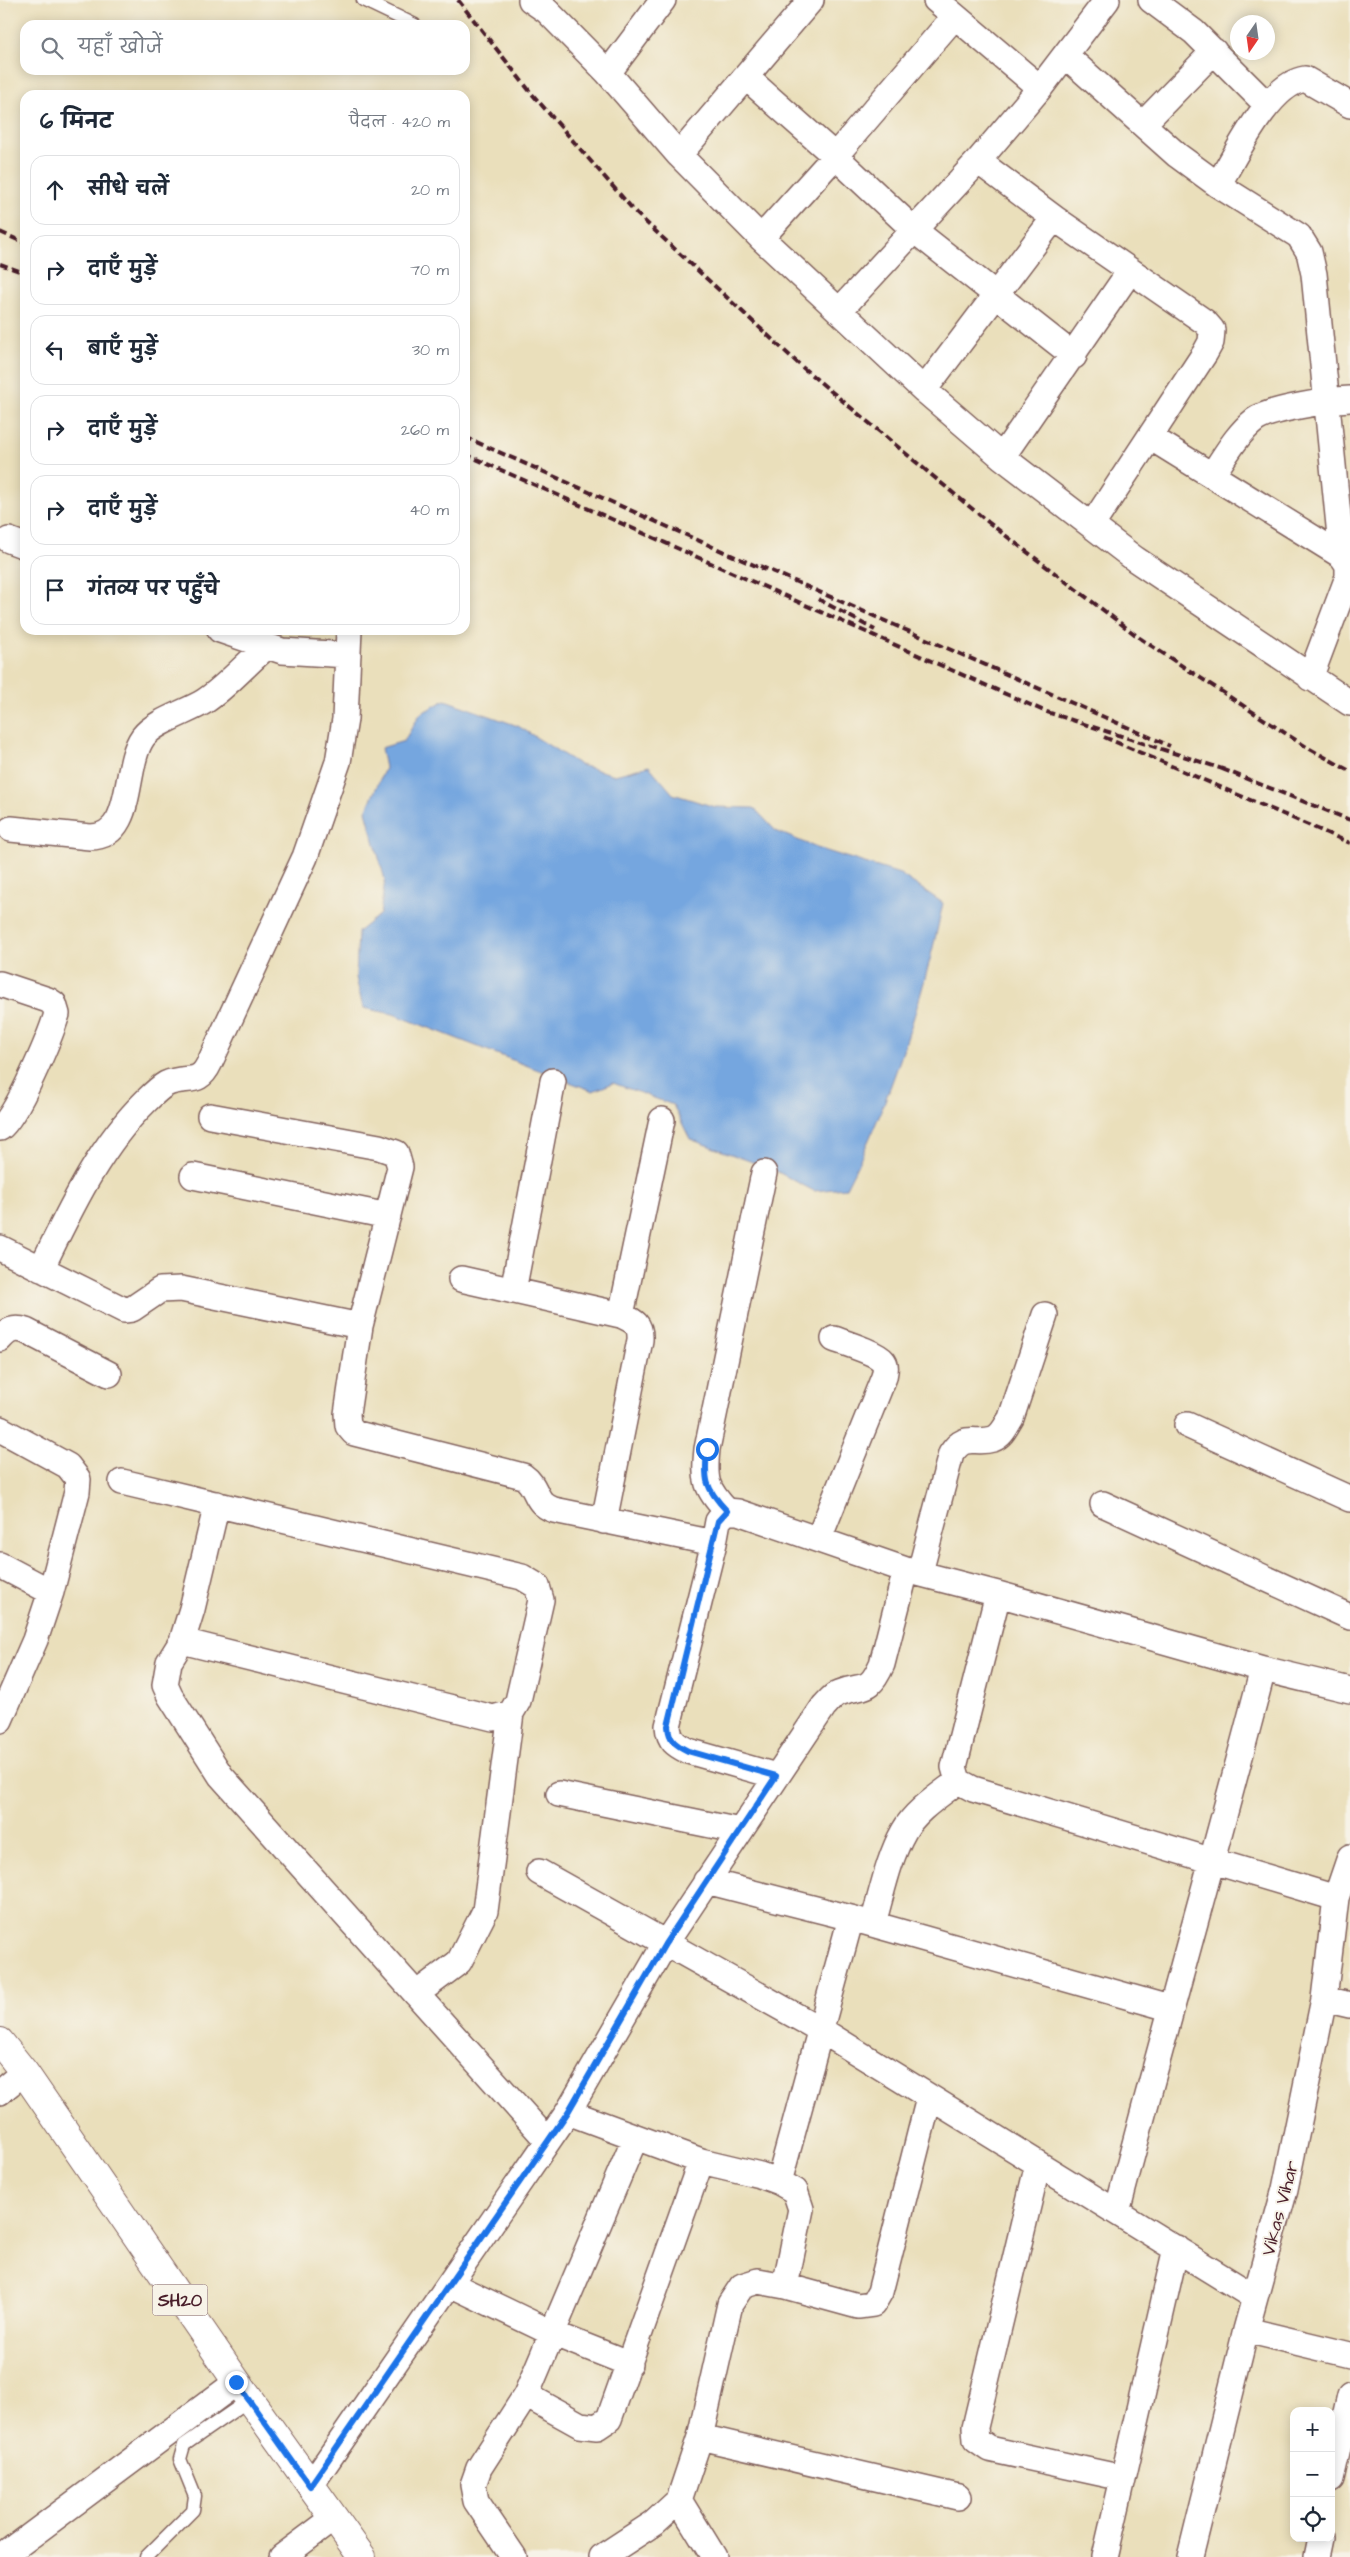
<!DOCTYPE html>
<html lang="hi">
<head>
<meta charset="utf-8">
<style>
	:root { --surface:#fff; --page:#f6f6f7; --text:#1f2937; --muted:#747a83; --line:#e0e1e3 }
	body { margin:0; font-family:"Architects Daughter","Playpen Sans Deva",sans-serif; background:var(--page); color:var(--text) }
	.controls { position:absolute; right:15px; bottom:15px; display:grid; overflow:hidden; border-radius:10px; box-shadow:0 2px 12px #0003 }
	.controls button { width:45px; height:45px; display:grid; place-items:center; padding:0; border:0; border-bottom:1px solid var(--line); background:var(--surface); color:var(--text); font:25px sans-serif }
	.compass { position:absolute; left:1230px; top:15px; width:45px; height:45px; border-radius:50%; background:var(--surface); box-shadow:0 2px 12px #0003; rotate:193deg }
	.stop { position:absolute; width:15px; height:15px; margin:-11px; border:4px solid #1a73e8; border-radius:50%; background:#fff }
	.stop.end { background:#1a73e8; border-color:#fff; box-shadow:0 1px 5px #0008 }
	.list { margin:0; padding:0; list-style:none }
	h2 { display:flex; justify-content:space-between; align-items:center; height:65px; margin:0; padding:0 20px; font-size:21px }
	h2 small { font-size:16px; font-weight:400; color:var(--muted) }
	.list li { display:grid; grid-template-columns:32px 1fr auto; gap:15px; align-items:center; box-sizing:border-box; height:70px; margin:0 10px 10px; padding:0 10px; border:1px solid var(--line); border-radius:15px }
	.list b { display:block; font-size:19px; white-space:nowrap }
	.list em { font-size:16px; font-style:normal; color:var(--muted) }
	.icon { flex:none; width:28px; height:28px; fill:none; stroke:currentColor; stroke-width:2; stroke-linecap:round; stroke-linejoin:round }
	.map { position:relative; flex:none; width:1350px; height:2557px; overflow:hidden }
	.search { position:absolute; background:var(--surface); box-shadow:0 2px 12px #0003; left:20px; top:20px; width:450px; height:55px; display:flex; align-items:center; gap:12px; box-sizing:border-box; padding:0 18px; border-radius:15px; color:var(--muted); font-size:19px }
	.panel { position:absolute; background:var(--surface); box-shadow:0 2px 12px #0003; left:20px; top:90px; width:450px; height:545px; border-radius:15px }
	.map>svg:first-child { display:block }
</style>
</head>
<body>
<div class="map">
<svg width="1350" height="2557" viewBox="0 0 1350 2557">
	<rect width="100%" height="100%" fill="#f7f3e8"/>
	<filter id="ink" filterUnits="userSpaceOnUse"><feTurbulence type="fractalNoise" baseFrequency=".02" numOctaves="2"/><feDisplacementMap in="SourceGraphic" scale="10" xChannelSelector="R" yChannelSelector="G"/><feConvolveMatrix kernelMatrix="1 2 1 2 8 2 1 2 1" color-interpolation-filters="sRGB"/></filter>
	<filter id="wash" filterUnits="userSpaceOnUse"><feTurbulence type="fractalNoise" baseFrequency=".0096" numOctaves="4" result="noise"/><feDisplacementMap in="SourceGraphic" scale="20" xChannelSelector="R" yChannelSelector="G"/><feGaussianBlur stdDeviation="1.12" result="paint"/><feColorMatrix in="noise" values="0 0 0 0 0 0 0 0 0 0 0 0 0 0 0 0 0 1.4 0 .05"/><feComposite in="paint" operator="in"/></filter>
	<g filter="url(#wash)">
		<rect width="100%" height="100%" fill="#eadfbb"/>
		<path fill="#75a6df" stroke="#606285" d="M445 700 518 726 580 765 615 775 649 766 673 794 715 807 754 808 776 831 817 848 900 874 943 903C924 996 890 1103 846 1188L814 1191 774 1170 690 1139 673 1105 613 1083 593 1091 393 1014 363 1008 356 978 358 932 380 914 385 880 366 811 385 768 381 748 404 741 420 714Z"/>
	</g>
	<g filter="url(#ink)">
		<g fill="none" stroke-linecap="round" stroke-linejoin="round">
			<g stroke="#82625d" stroke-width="15">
				<path id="service" d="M363 0 415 25
					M146 2557 193 2510 195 2496 180 2459 184 2445 249 2400"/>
			</g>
			<g stroke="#82625d" stroke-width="28">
				<path id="minor" d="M531 0 547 11 608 73 679 155 761 238 924 390 1002 457 1135 559 1350 703
					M936 0 1040 88
					M1151 0 1194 32 1267 105
					M1065 55 1177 155 1218 185 1299 236 1309 252 1314 274 1342 556
					M608 73 663 0
					M747 78 835 156 914 230 1074 356
					M1143 124 1214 51
					M679 155 811 0
					M978 161 1054 218 1205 322 1212 330 1211 342 1205 353 1092 525
					M1218 185C1236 155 1269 84 1305 79L1350 105
					M761 238 835 156 954 17
					M839 311 978 161 1040 88 1107 0
					M924 390 1054 218
					M1150 437 1342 556 1348 565V577L1310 678
					M1002 457 1130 271
					M1212 475C1225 456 1237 434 1255 420 1269 409 1331 400 1350 399
					M9 540 25 546
					M220 630 282 651 348 655
					M11 829 90 837C136 837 122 766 143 737 155 721 188 712 205 701 225 688 247 663 266 647
					M0 984 48 1000 54 1004 57 1014C50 1037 17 1116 0 1128
					M210 1116 379 1147 396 1153 400 1167 360 1326
					M193 1176 388 1216
					M0 1248 124 1310 132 1309 160 1290 181 1289 360 1326 347 1414 348 1426 354 1433 523 1476C539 1487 533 1503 554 1510L714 1543 718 1521 727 1511 738 1512 906 1570 998 1594 1263 1669 1350 1690
					M41 1269C70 1210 98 1148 146 1101 151 1096 159 1088 166 1084 187 1074 198 1088 210 1062L305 857 338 762 345 719 349 630
					M461 1279 621 1315C634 1321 641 1324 640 1340L604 1521
					M513 1291 553 1081
					M621 1315 662 1120
					M0 1339C8 1330 14 1327 26 1331L109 1374
					M1187 1425 1350 1499
					M0 1429 68 1466 78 1479 77 1492 51 1592 35 1640 0 1720
					M122 1482 522 1577 537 1586 541 1600 518 1701 511 1713 493 1718 182 1641
					M217 1504 192 1609 182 1641 169 1662 165 1685 170 1696 221 1776 547 2140
					M1103 1504 1350 1617
					M727 1511C705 1488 704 1480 707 1449L764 1173
					M819 1538 884 1377C885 1372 887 1365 883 1361 877 1353 845 1343 834 1339
					M714 1543 668 1726C669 1741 676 1745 688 1751L776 1776
					M0 1565 51 1592
					M920 1572 951 1454C965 1432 974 1445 993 1439 1002 1436 1006 1426 1011 1418L1045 1315
					M998 1594 954 1767 958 1781 973 1789 1336 1898
					M559 1794 740 1831
					M539 1872 821 2030 1254 2297
					M706 1881 851 1918
					M873 1923C882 1893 888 1859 904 1831 915 1811 940 1795 958 1781
					M416 1994 459 1962 485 1911 511 1713
					M1324 1999 1350 2005
					M0 2092 24 2072
					M568 2112 701 2161 609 2419 597 2427 580 2425 526 2395 635 2138
					M701 2161 760 2175 779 2182 851 1918 1169 2008
					M1038 2164 975 2427 976 2440 989 2449 1123 2478
					M779 2182 795 2191 801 2209 785 2286
					M1117 2212C1164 2031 1216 1851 1263 1669
					M450 2284 552 2333 630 2364
					M1246 2330 1350 2355
					M700 2437 958 2497
					M1331 2479 1350 2396
					M310 2486 568 2112 665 1944 824 1706C828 1702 833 1695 839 1693 864 1683 868 1695 882 1664L906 1570
					M679 2500 714 2557
					M2 2557 237 2382
					M282 2557 334 2518
					M514 2557 476 2501 473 2485 479 2468 526 2395
					M602 2557 654 2523 679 2500 700 2437 730 2304 742 2286 758 2281 785 2286 858 2306 873 2304 880 2292 929 2098
					M1105 2557 1176 2248
					M1190 2557 1246 2330 1285 2189 1324 1999 1336 1898 1350 1857
					M1316 2557 1320 2538"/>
			</g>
			<g stroke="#82625d" stroke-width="30">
				<path id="primary" d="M0 2042 24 2072 237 2382 362 2557"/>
			</g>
			<use href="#service" stroke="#fff" stroke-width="12"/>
			<use href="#minor" stroke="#fff" stroke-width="25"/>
			<use href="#primary" stroke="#fff" stroke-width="28"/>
			<path stroke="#4a1f2b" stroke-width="4" stroke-dasharray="8 4" stroke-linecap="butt" d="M458 0 532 94 637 214 802 367 988 522 1141 639 1308 748 1350 771
				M0 232 25 243
				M0 264 25 273
				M465 437 765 570
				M465 454 1044 711 1229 771
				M760 566 1170 746
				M818 599 875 630
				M1104 737 1350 843
				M1222 769 1350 820"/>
		</g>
	</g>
	<g fill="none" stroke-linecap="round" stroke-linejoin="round" filter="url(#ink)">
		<path stroke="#1a73e8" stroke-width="6" d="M236 2382 310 2486 568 2112 665 1944 776 1776 688 1751C676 1745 669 1741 668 1726L718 1521 727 1511C705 1488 704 1480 707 1449"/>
	</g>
	<g text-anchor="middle" stroke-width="4" stroke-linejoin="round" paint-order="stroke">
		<rect fill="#f7f3e8" stroke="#7e5f64" stroke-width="1" x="152.5" y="2284.5" width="55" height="31" rx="4"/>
		<g font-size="18" font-weight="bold" fill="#4a1f2b">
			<text x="180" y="2306">SH20</text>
		</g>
		<g font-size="19" fill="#4a1f2b" stroke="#f7f3e8">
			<text transform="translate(1279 2208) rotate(-75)" y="7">Vikas Vihar</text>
		</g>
	</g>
</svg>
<div class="controls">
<button>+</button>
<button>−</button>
<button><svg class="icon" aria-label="locate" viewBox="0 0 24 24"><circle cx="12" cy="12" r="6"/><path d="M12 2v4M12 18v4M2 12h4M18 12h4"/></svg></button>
</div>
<svg class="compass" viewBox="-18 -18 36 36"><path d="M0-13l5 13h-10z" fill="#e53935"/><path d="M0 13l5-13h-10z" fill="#747a83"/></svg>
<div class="stop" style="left:707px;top:1449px"></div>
<div class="stop end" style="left:236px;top:2382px"></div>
<div class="search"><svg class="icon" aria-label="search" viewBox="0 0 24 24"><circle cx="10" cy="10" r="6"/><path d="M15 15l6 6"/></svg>यहाँ खोजें</div>
<section class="panel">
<h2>6 मिनट<small>पैदल · 420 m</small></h2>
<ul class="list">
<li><svg class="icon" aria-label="ahead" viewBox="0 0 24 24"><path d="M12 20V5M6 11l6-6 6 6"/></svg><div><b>सीधे चलें</b></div><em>20 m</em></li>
<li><svg class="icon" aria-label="right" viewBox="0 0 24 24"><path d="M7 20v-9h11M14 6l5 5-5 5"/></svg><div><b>दाएँ मुड़ें</b></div><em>70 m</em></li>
<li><svg class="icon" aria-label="left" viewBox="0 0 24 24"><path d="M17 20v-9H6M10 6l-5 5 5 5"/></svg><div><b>बाएँ मुड़ें</b></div><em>30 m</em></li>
<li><svg class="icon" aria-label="right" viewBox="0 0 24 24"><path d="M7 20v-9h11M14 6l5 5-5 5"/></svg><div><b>दाएँ मुड़ें</b></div><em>260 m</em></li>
<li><svg class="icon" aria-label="right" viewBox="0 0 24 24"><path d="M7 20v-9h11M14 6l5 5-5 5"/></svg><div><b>दाएँ मुड़ें</b></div><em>40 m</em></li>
<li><svg class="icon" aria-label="arrive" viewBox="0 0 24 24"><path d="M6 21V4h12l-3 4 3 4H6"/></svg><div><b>गंतव्य पर पहुँचे</b></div></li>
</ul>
</section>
</div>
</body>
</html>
